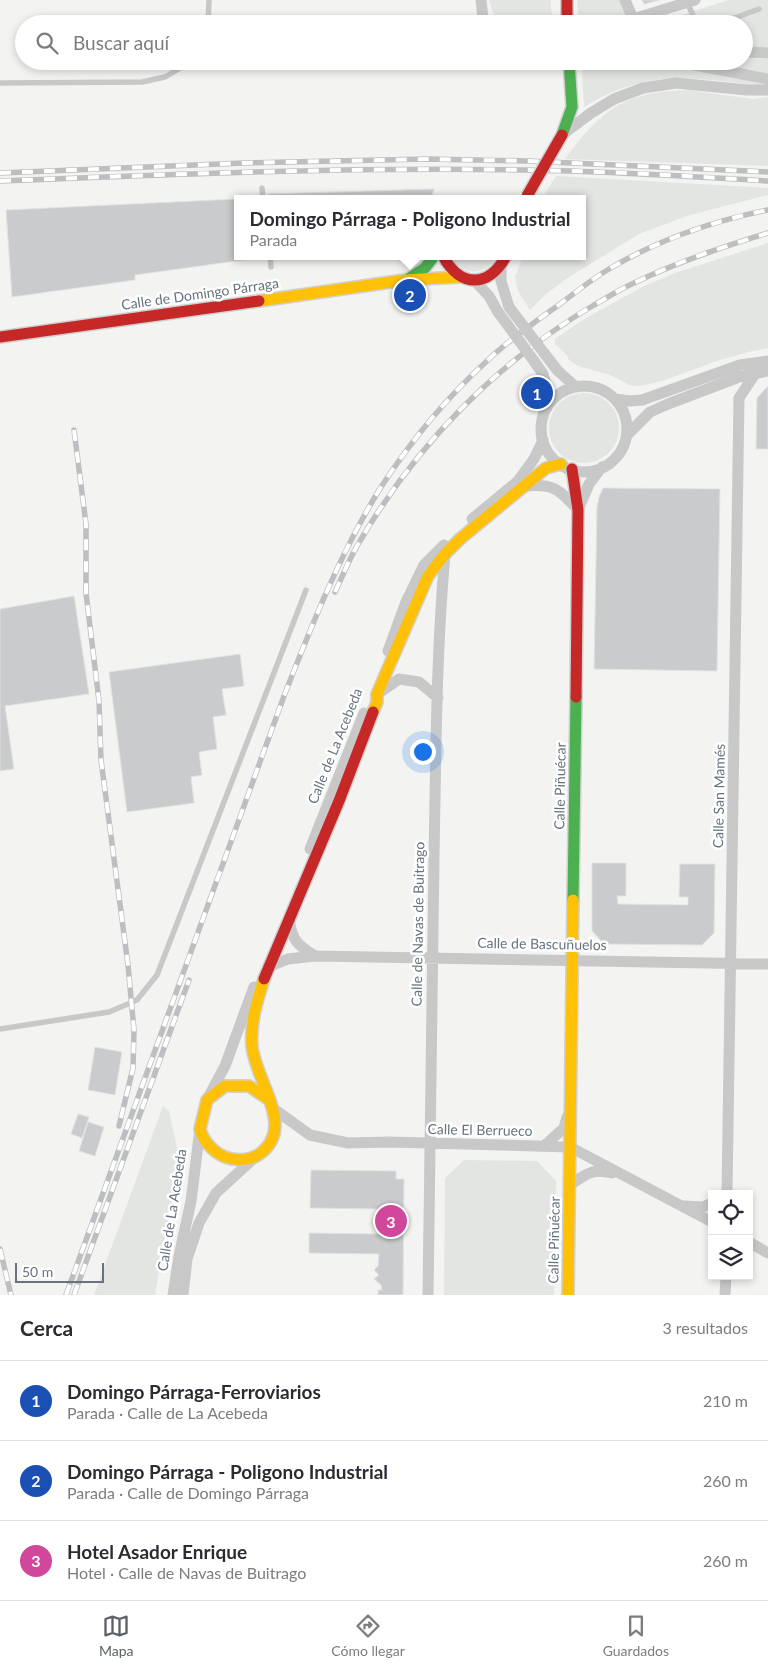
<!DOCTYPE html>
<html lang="es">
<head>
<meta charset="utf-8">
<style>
	:root { --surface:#fff; --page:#f2f2f3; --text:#2b2b33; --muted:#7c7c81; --line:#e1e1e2; --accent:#5c6067 }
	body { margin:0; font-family:Lato,sans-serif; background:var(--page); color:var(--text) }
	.controls { position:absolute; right:15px; bottom:15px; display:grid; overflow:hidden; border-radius:0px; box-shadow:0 2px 8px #0003 }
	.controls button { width:45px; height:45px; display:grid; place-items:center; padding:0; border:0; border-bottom:1px solid var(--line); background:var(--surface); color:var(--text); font:25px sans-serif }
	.scale { position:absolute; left:15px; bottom:12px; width:89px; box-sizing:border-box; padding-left:5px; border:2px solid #67737e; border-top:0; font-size:14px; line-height:18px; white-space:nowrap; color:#67737e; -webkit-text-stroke:4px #fff; paint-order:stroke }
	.you { position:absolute; left:422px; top:751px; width:18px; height:18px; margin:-12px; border:4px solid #fff; border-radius:50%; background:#1a73e8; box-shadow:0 0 0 8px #1a73e833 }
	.badge { display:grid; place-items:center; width:32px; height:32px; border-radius:50%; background:var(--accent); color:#fff; font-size:16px; font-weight:700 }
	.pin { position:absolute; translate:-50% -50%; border:2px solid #fff; box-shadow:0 1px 5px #0006 }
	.popup { position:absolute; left:234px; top:195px; width:352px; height:65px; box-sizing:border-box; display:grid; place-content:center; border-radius:0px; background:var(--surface); filter:drop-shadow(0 1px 4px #0005); font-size:16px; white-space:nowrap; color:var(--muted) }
	.popup b { font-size:19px; color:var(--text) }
	.popup::after { content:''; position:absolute; left:50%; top:100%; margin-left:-10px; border:10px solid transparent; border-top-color:var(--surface) }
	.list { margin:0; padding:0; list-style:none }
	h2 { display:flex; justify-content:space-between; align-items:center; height:65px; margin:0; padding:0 20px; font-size:21px }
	h2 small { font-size:16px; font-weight:400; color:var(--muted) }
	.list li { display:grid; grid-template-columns:32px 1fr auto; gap:15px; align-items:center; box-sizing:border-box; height:80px; padding:0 20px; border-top:1px solid var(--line) }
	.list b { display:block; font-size:19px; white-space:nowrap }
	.list p { margin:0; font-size:16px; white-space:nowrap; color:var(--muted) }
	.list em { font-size:16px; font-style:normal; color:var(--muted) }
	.icon { flex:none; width:28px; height:28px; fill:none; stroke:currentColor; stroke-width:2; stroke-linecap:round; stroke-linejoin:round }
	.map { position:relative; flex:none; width:768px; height:1295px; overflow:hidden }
	.search { position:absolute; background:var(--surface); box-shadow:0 2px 8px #0003; left:15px; right:15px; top:15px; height:55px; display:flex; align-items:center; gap:12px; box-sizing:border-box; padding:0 18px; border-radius:28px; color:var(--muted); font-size:19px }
	.sheet { height:305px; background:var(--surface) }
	nav { display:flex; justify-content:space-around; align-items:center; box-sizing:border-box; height:70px; border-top:1px solid var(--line); background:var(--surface); font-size:14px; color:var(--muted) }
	nav a { display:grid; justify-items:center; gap:2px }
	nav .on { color:var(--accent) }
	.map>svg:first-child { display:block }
</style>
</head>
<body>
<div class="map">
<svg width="768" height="1295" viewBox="0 0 768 1295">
	<rect width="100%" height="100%" fill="#f3f3f2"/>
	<path fill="#e2e5e1" d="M489 0H551V10L555 24H499L495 18Z
		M577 0H622L634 24H579Z
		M729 0H768V48L744 46V24L656 23Z
		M744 58 768 59V74L700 61H744Z
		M647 65 669 66 768 83V86C736 84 695 76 664 79 635 82 607 92 584 107L582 70Z
		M688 90 753 99 768 97V166L565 159C602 109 624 92 688 90Z
		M556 176 768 188V195L690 215 639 234 569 277 546 294 530 310 518 291 515 277 523 256H582V199H542Z
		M768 243V348L748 352 717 361 662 381 640 386 629 385 610 375 578 366 569 360 567 355 555 344V339L581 321 642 287 675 273Z
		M452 256H497C487 276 461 277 452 256Z
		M549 428a35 35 0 1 1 70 0a35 35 0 1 1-70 0Z
		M163 1106 169 1111 179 1158 155 1295H94Z
		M464 1160 537 1161 556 1181 554 1295H444L445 1178Z"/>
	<path fill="#cacbcc" stroke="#e2e2e2" d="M642 0H660L644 4Z
		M434 189 431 199H269L268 194Z
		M257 198 238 199V256L266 257 135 275V280L12 297 6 210Z
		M275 256H305L275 260Z
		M768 386V449H756L757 398Z
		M603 488 720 489 717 671 594 669 597 507 599 497Z
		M74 596 89 694 5 706 14 769 0 771V609Z
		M240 654 244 686 222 689 226 715 213 717 217 749 199 752 202 775 191 777 194 803 127 812 109 672Z
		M592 863H626V896H617L618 904 688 905V897H679L680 864H715L714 933 702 945 604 944 592 931Z
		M95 1047 122 1052 115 1095 88 1090Z
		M78 1114 89 1117 82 1138 71 1134Z
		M88 1122 104 1127 95 1156 79 1151Z
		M311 1170 396 1171V1179H404L403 1295H378V1290H382L381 1285 374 1279 379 1275 374 1270 378 1266 379 1254 309 1253V1233L379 1234V1209L310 1208Z"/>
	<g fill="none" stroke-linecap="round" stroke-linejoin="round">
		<g stroke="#d0d0d0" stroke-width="14">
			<path id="fast" d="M562 135 572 107 569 61
				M408 279 425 268 434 256
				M573 900 576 697"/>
		</g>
		<g stroke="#d0d0d0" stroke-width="14">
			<path id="slow" d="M259 301 405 280 459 277
				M373 712 377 702V694L428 576 445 554 460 539 546 468 561 464
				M264 979C257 1001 250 1023 252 1046 255 1081 298 1129 258 1155 248 1161 235 1161 225 1157 213 1152 203 1141 200 1129L207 1100 225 1086H249L268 1099
				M568 1295 573 900"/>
		</g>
		<g stroke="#d0d0d0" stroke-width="14">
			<path id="jam" d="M567 0V24
				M443 256C460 288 489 288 506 256
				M0 337 259 301
				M572 469 578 510 576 697
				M264 979 339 801 373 712"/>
		</g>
		<path stroke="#c8c8c9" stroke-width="5.5" d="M687 2 696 22 701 24
			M208 24 209 0
			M718 24 759 9
			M0 83 142 82 165 77 192 61
			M262 188 263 199
			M270 256 271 267
			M0 1029 109 1012 137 1000 157 975 306 590"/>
		<path stroke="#c8c8c9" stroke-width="11" d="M481 0 483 18 487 24
			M625 0 633 19 639 22
			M633 19 695 0
			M744 52 768 53
			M544 61H560
			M665 61 694 65 768 79
			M563 134 591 113 614 99 643 88 676 83 747 90H768
			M501 267V281L509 307
			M474 280 489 296 498 312
			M544 353 558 371 576 387
			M534 361 543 374 551 402
			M541 429a43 43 0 1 1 86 0a43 43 0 1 1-86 0Z
			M615 399 630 401 642 400 740 365 768 361
			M627 435 650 412 668 404 739 377 768 371
			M526 486C554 483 560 490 578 510L589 484 602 467
			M472 519 518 481 534 459 543 440
			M388 651 406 602 424 565 444 545
			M379 693 399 679 419 682 438 698
			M310 849 364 713
			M289 919C292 940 297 945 315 956
			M268 967 288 959 315 956 768 964
			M209 1096 225 1066 254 987
			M274 1109 310 1135 348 1143 389 1142 570 1147 712 1222
			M544 1146 564 1128 567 1117
			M570 1185C586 1174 592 1168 612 1173
			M727 1194 739 398 755 374
			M684 1206 703 1207 712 1203
			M749 1242 768 1253
			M173 1295 179 1256 191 1201 200 1129
			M183 1295 187 1259 199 1223 216 1193 254 1158
			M428 1295C429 1149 431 1003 434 857 436 756 436 655 445 554
			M725 1295 726 1276"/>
		<use href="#fast" stroke="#4caf50" stroke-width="11"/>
		<use href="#slow" stroke="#ffc107" stroke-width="11"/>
		<use href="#jam" stroke="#c62828" stroke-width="11"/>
		<g stroke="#bdbec0" stroke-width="5.5">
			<path id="rail" d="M0 173 244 163 428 159 527 161 768 172
				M0 181C175 174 350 167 525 170 606 171 687 176 768 181
				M74 430 86 524V593L99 701 101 760 128 965 134 1030 133 1068 119 1126
				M335 592C343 575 350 557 360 541 417 444 497 362 594 305 607 298 620 289 634 283 677 262 722 247 768 233
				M0 1249 11 1295
				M66 1295 284 696C312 625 340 553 381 487 411 441 447 397 488 360 510 339 535 322 560 304 576 292 592 279 609 269 658 240 713 221 768 210
				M74 1295 189 980"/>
		</g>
		<use href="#rail" stroke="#fff" stroke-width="4" stroke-dasharray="11" stroke-linecap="butt"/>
		<g stroke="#d0d0d0" stroke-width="14" stroke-linecap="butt">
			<path id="jam-bridge" d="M527 196 562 135"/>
		</g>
		<path stroke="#c8c8c9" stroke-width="11" d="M509 307 544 353
			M498 312 534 361"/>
		<use href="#jam-bridge" stroke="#c62828" stroke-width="11"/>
	</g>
	<g text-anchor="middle" stroke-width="5" stroke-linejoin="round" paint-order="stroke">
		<g font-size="14" fill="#67737e" stroke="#fff">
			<text transform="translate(200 294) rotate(-8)" y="5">Calle de Domingo Párraga</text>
			<text transform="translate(335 746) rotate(-68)" y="5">Calle de La Acebeda</text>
			<text transform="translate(560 786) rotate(-89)" y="5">Calle Piñuécar</text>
			<text transform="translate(719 796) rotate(-89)" y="5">Calle San Mamés</text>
			<text transform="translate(418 924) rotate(-89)" y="5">Calle de Navas de Buitrago</text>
			<text transform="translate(542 944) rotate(1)" y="5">Calle de Bascuñuelos</text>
			<text transform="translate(480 1130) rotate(1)" y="5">Calle El Berrueco</text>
			<text transform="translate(172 1210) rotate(-81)" y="5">Calle de La Acebeda</text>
			<text transform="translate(554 1240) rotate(-89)" y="5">Calle Piñuécar</text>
		</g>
	</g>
</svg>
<div class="controls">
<button><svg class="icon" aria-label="locate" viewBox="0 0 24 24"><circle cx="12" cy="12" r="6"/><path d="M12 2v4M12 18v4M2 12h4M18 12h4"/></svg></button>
<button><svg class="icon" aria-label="layers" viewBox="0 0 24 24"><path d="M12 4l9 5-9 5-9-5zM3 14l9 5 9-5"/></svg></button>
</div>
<div class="scale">50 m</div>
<div class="you"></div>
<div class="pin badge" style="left:537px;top:393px;background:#1a4fb4">1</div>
<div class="pin badge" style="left:410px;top:295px;background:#1a4fb4">2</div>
<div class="popup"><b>Domingo Párraga - Poligono Industrial</b>Parada</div>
<div class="pin badge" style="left:391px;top:1221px;background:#d1479c">3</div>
<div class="search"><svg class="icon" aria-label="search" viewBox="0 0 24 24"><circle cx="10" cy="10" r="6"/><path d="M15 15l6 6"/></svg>Buscar aquí</div>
</div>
<section class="sheet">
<h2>Cerca<small>3 resultados</small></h2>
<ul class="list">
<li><span class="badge" style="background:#1a4fb4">1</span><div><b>Domingo Párraga-Ferroviarios</b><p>Parada · Calle de La Acebeda</p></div><em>210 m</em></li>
<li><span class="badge" style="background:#1a4fb4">2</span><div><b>Domingo Párraga - Poligono Industrial</b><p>Parada · Calle de Domingo Párraga</p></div><em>260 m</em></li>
<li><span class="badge" style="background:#d1479c">3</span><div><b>Hotel Asador Enrique</b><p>Hotel · Calle de Navas de Buitrago</p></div><em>260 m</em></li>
</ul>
</section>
<nav>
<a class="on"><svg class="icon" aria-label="map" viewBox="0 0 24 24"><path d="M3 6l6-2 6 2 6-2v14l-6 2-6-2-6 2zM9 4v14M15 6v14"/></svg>Mapa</a>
<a><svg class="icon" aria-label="directions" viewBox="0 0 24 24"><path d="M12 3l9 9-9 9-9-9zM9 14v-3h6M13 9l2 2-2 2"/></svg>Cómo llegar</a>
<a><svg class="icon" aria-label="saved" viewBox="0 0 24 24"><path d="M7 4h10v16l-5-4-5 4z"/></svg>Guardados</a>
</nav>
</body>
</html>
